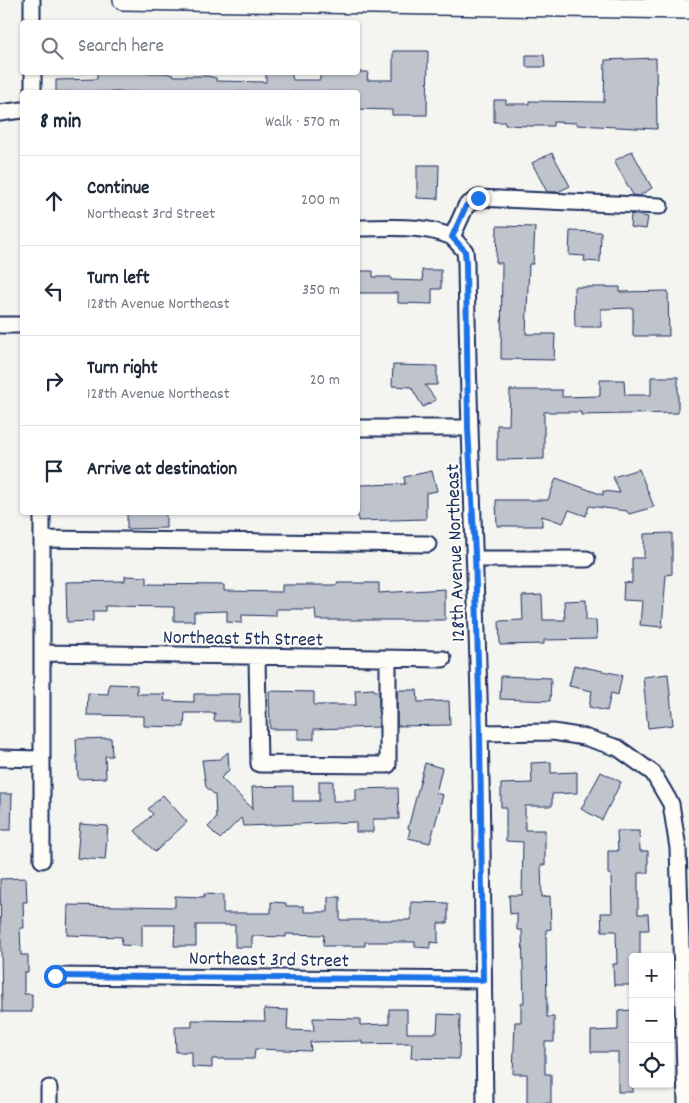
<!DOCTYPE html>
<html lang="en">
<head>
<meta charset="utf-8">
<style>
	:root { --surface:#fff; --page:#f2f2f3; --text:#1f2937; --muted:#747a83; --line:#e0e1e3 }
	body { margin:0; font-family:Dekko,sans-serif; background:var(--page); color:var(--text) }
	.controls { position:absolute; right:15px; bottom:15px; display:grid; overflow:hidden; border-radius:5px; box-shadow:0 1px 4px #0004 }
	.controls button { width:45px; height:45px; display:grid; place-items:center; padding:0; border:0; border-bottom:1px solid var(--line); background:var(--surface); color:var(--text); font:25px sans-serif }
	.stop { position:absolute; width:15px; height:15px; margin:-11px; border:4px solid #1a73e8; border-radius:50%; background:#fff }
	.stop.end { background:#1a73e8; border-color:#fff; box-shadow:0 1px 5px #0008 }
	.list { margin:0; padding:0; list-style:none }
	h2 { display:flex; justify-content:space-between; align-items:center; height:65px; margin:0; padding:0 20px; font-size:21px }
	h2 small { font-size:16px; font-weight:400; color:var(--muted) }
	.list li { display:grid; grid-template-columns:32px 1fr auto; gap:15px; align-items:center; box-sizing:border-box; height:90px; padding:0 20px; border-top:1px solid var(--line) }
	.list b { display:block; font-size:19px; white-space:nowrap }
	.list p { margin:0; font-size:16px; white-space:nowrap; color:var(--muted) }
	.list em { font-size:16px; font-style:normal; color:var(--muted) }
	.icon { flex:none; width:28px; height:28px; fill:none; stroke:currentColor; stroke-width:2; stroke-linecap:round; stroke-linejoin:round }
	.map { position:relative; flex:none; width:689px; height:1103px; overflow:hidden }
	.search { position:absolute; background:var(--surface); box-shadow:0 1px 4px #0004; left:20px; top:20px; width:340px; height:55px; display:flex; align-items:center; gap:12px; box-sizing:border-box; padding:0 18px; border-radius:5px; color:var(--muted); font-size:19px }
	.panel { position:absolute; background:var(--surface); box-shadow:0 1px 4px #0004; left:20px; top:90px; width:340px; height:425px; border-radius:5px }
	.map>svg:first-child { display:block }
</style>
</head>
<body>
<div class="map">
<svg width="689" height="1103" viewBox="0 0 689 1103">
	<rect width="100%" height="100%" fill="#f4f4f1"/>
	<filter id="ink" filterUnits="userSpaceOnUse"><feTurbulence type="fractalNoise" baseFrequency=".02" numOctaves="2"/><feDisplacementMap in="SourceGraphic" scale="10" xChannelSelector="R" yChannelSelector="G"/><feConvolveMatrix kernelMatrix="1 2 1 2 8 2 1 2 1" color-interpolation-filters="sRGB"/></filter>
	<g filter="url(#ink)">
		<path fill="#bfc3cc" stroke="#1b2f5e" d="M393 51H428L427 115H392V110L358 109V92H56V80L97 79V72L167 73 175 76H208L216 78V81L266 82V72H291L293 80H320V72H368L367 80H393Z
			M526 55H544L545 67H526Z
			M656 58 657 129 577 125V123L553 122V126H530L505 125V122H494V100H506V104H529V101L604 102 605 60Z
			M632 151 652 188 639 196 633 195 614 161Z
			M552 153 570 186 558 192H547L532 163Z
			M417 165H439L438 199 417 198Z
			M631 214 648 217 646 229 630 227Z
			M497 226 535 227 533 264H529L526 334H555L554 360 501 359 502 263H496Z
			M570 231 601 232 600 262 584 261 585 256 569 255Z
			M422 270H441V289H432V304L398 303V293H358V271H373V277H391V280L423 281Z
			M574 287H620V292L668 291 669 336H633V308L601 309V327H575Z
			M393 365 437 366V385H425L436 400 423 407 411 387 392 386Z
			M651 377H678V413L581 415V412H544V459L497 460V425H509L510 390H562V397L600 396V380H624L625 395H651Z
			M639 469 654 507 629 514 627 511 589 506 586 516 569 510 563 523 542 516V526H497L496 500H548L556 478 603 495V491L620 493 613 477Z
			M432 471 437 491 426 493V519L358 521V485L405 484 404 477Z
			M127 512H166V528L127 529Z
			M672 533V574L666 575 662 627 640 625 642 601 623 600 624 582 632 583V558H644V534Z
			M125 576 147 577V584L224 585V591L282 592V585H337V583H379V593L445 589V620H316L315 609H276V616L242 615V623L227 622V611L194 612V621H174V607L105 606V611H93V621L67 622 66 582 125 581Z
			M542 595 543 620H565L564 601 586 600V620H596L597 639 544 640V644L500 645 499 621 523 620 522 596Z
			M574 665 622 675 618 695 611 693 607 711 589 707 592 691 569 686Z
			M668 674 673 725 648 728 643 677Z
			M501 676 551 678 550 701 500 699Z
			M109 684 137 685V694H165L164 701 194 702V694H240L239 721H214L215 713H185L184 727 144 726V716L87 715 88 693 108 694Z
			M374 689V691H379V727L314 729V739H298V729H270L269 691 314 692V705H356L355 690Z
			M397 690H417L418 702 449 701 450 725 397 726Z
			M111 738 112 756H105L106 778 78 779 76 739Z
			M228 752 229 770 221 778 253 809 252 787 293 786V801H319V781H333V801H356V789L398 788 399 819H373V832H356V822L244 826 241 818 220 839 208 827 216 819 215 795 206 787 202 760 220 759Z
			M551 762V773L577 772V793L552 794V806H525V830H545V865H541L542 897 550 896 551 929 546 930 547 1017H554V1042H545V1074H551V1103H527V1074H513L515 1022H521V1003H524L522 930H517V913L510 914 509 895H522L523 842 506 841V807H501V784L532 783 531 763Z
			M425 763 442 768 436 793 443 795 430 843 408 838 410 829 408 828Z
			M601 772 621 782 602 820 581 809Z
			M0 794H12L11 830H0Z
			M163 795 187 822 155 852 135 831 153 814 148 809Z
			M80 824 108 826 105 860 77 858Z
			M617 831H639L640 851H648V873H638V914H648L649 930H640V957H633V985H614L613 964H617L616 931H602L601 913H612L611 874H608V851H618Z
			M26 878 27 902H23L24 928H20L21 955H28V972H24V994H32V1012H2L0 879Z
			M204 894 223 895V913H271V902L286 903V906H304V912H328V897H340V920H411V902L448 903V923H438V943L430 942V948L415 947V942H365V946H323L324 935 286 934V937L252 936V947H235V925H196V946H174L175 925H142V946L121 945 122 937 67 935 68 905 175 907V896L204 897Z
			M264 1009 288 1010 287 1030 314 1031 313 1018 360 1019V1025L389 1024V1009H407V1033H437L438 1014 460 1015 459 1059 411 1058 412 1043 362 1044V1041L310 1042 311 1051 255 1049 254 1059H212V1068L192 1067V1052H176L175 1027H192V1020L265 1021Z
			M633 1010V1092H618V1052H591V1031L618 1030V1011Z"/>
		<g fill="none" stroke-linecap="round" stroke-linejoin="round">
			<g stroke="#1b2f5e" stroke-width="19">
				<path id="minor" d="M32 0V22
					M33 72V92
					M0 113 22 110
					M358 228C388 228 424 224 452 237
					M0 325H22
					M358 428H469
					M42 512V860
					M42 539 428 544
					M475 559H587
					M42 653 443 659
					M257 657 259 764 388 765V659
					M480 733 553 732 584 737 618 748 653 773 671 804 678 848 686 1103
					M0 758 41 759
					M55 976 483 980
					M49 1103V1088
					M485 1103C483 979 483 855 480 731 476 575 468 419 466 263L465 251 452 237 466 206 478 198 660 206"/>
			</g>
			<g stroke="#1b2f5e" stroke-width="22">
				<path id="major" d="M123 0 689 9"/>
			</g>
			<use href="#minor" stroke="#fdfcf7" stroke-width="15"/>
			<use href="#major" stroke="#fdfcf7" stroke-width="19"/>
		</g>
	</g>
	<g fill="none" stroke-linecap="round" stroke-linejoin="round" filter="url(#ink)">
		<path stroke="#1a73e8" stroke-width="6" d="M55 976 483 980 480 733 475 553 468 428 466 263 465 251 452 237 466 206 478 198"/>
	</g>
	<g text-anchor="middle" stroke-width="4" stroke-linejoin="round" paint-order="stroke">
		<g font-size="20" fill="#1b2f5e" stroke="#fdfcf7">
			<text transform="translate(454 553) rotate(-92)" y="7">128th Avenue Northeast</text>
			<text transform="translate(243 637) rotate(1)" y="7">Northeast 5th Street</text>
			<text transform="translate(269 958) rotate(1)" y="7">Northeast 3rd Street</text>
		</g>
	</g>
</svg>
<div class="controls">
<button>+</button>
<button>−</button>
<button><svg class="icon" aria-label="locate" viewBox="0 0 24 24"><circle cx="12" cy="12" r="6"/><path d="M12 2v4M12 18v4M2 12h4M18 12h4"/></svg></button>
</div>
<div class="stop" style="left:55px;top:976px"></div>
<div class="stop end" style="left:478px;top:198px"></div>
<div class="search"><svg class="icon" aria-label="search" viewBox="0 0 24 24"><circle cx="10" cy="10" r="6"/><path d="M15 15l6 6"/></svg>Search here</div>
<section class="panel">
<h2>8 min<small>Walk · 570 m</small></h2>
<ul class="list">
<li><svg class="icon" aria-label="ahead" viewBox="0 0 24 24"><path d="M12 20V5M6 11l6-6 6 6"/></svg><div><b>Continue</b><p>Northeast 3rd Street</p></div><em>200 m</em></li>
<li><svg class="icon" aria-label="left" viewBox="0 0 24 24"><path d="M17 20v-9H6M10 6l-5 5 5 5"/></svg><div><b>Turn left</b><p>128th Avenue Northeast</p></div><em>350 m</em></li>
<li><svg class="icon" aria-label="right" viewBox="0 0 24 24"><path d="M7 20v-9h11M14 6l5 5-5 5"/></svg><div><b>Turn right</b><p>128th Avenue Northeast</p></div><em>20 m</em></li>
<li><svg class="icon" aria-label="arrive" viewBox="0 0 24 24"><path d="M6 21V4h12l-3 4 3 4H6"/></svg><div><b>Arrive at destination</b></div></li>
</ul>
</section>
</div>
</body>
</html>
